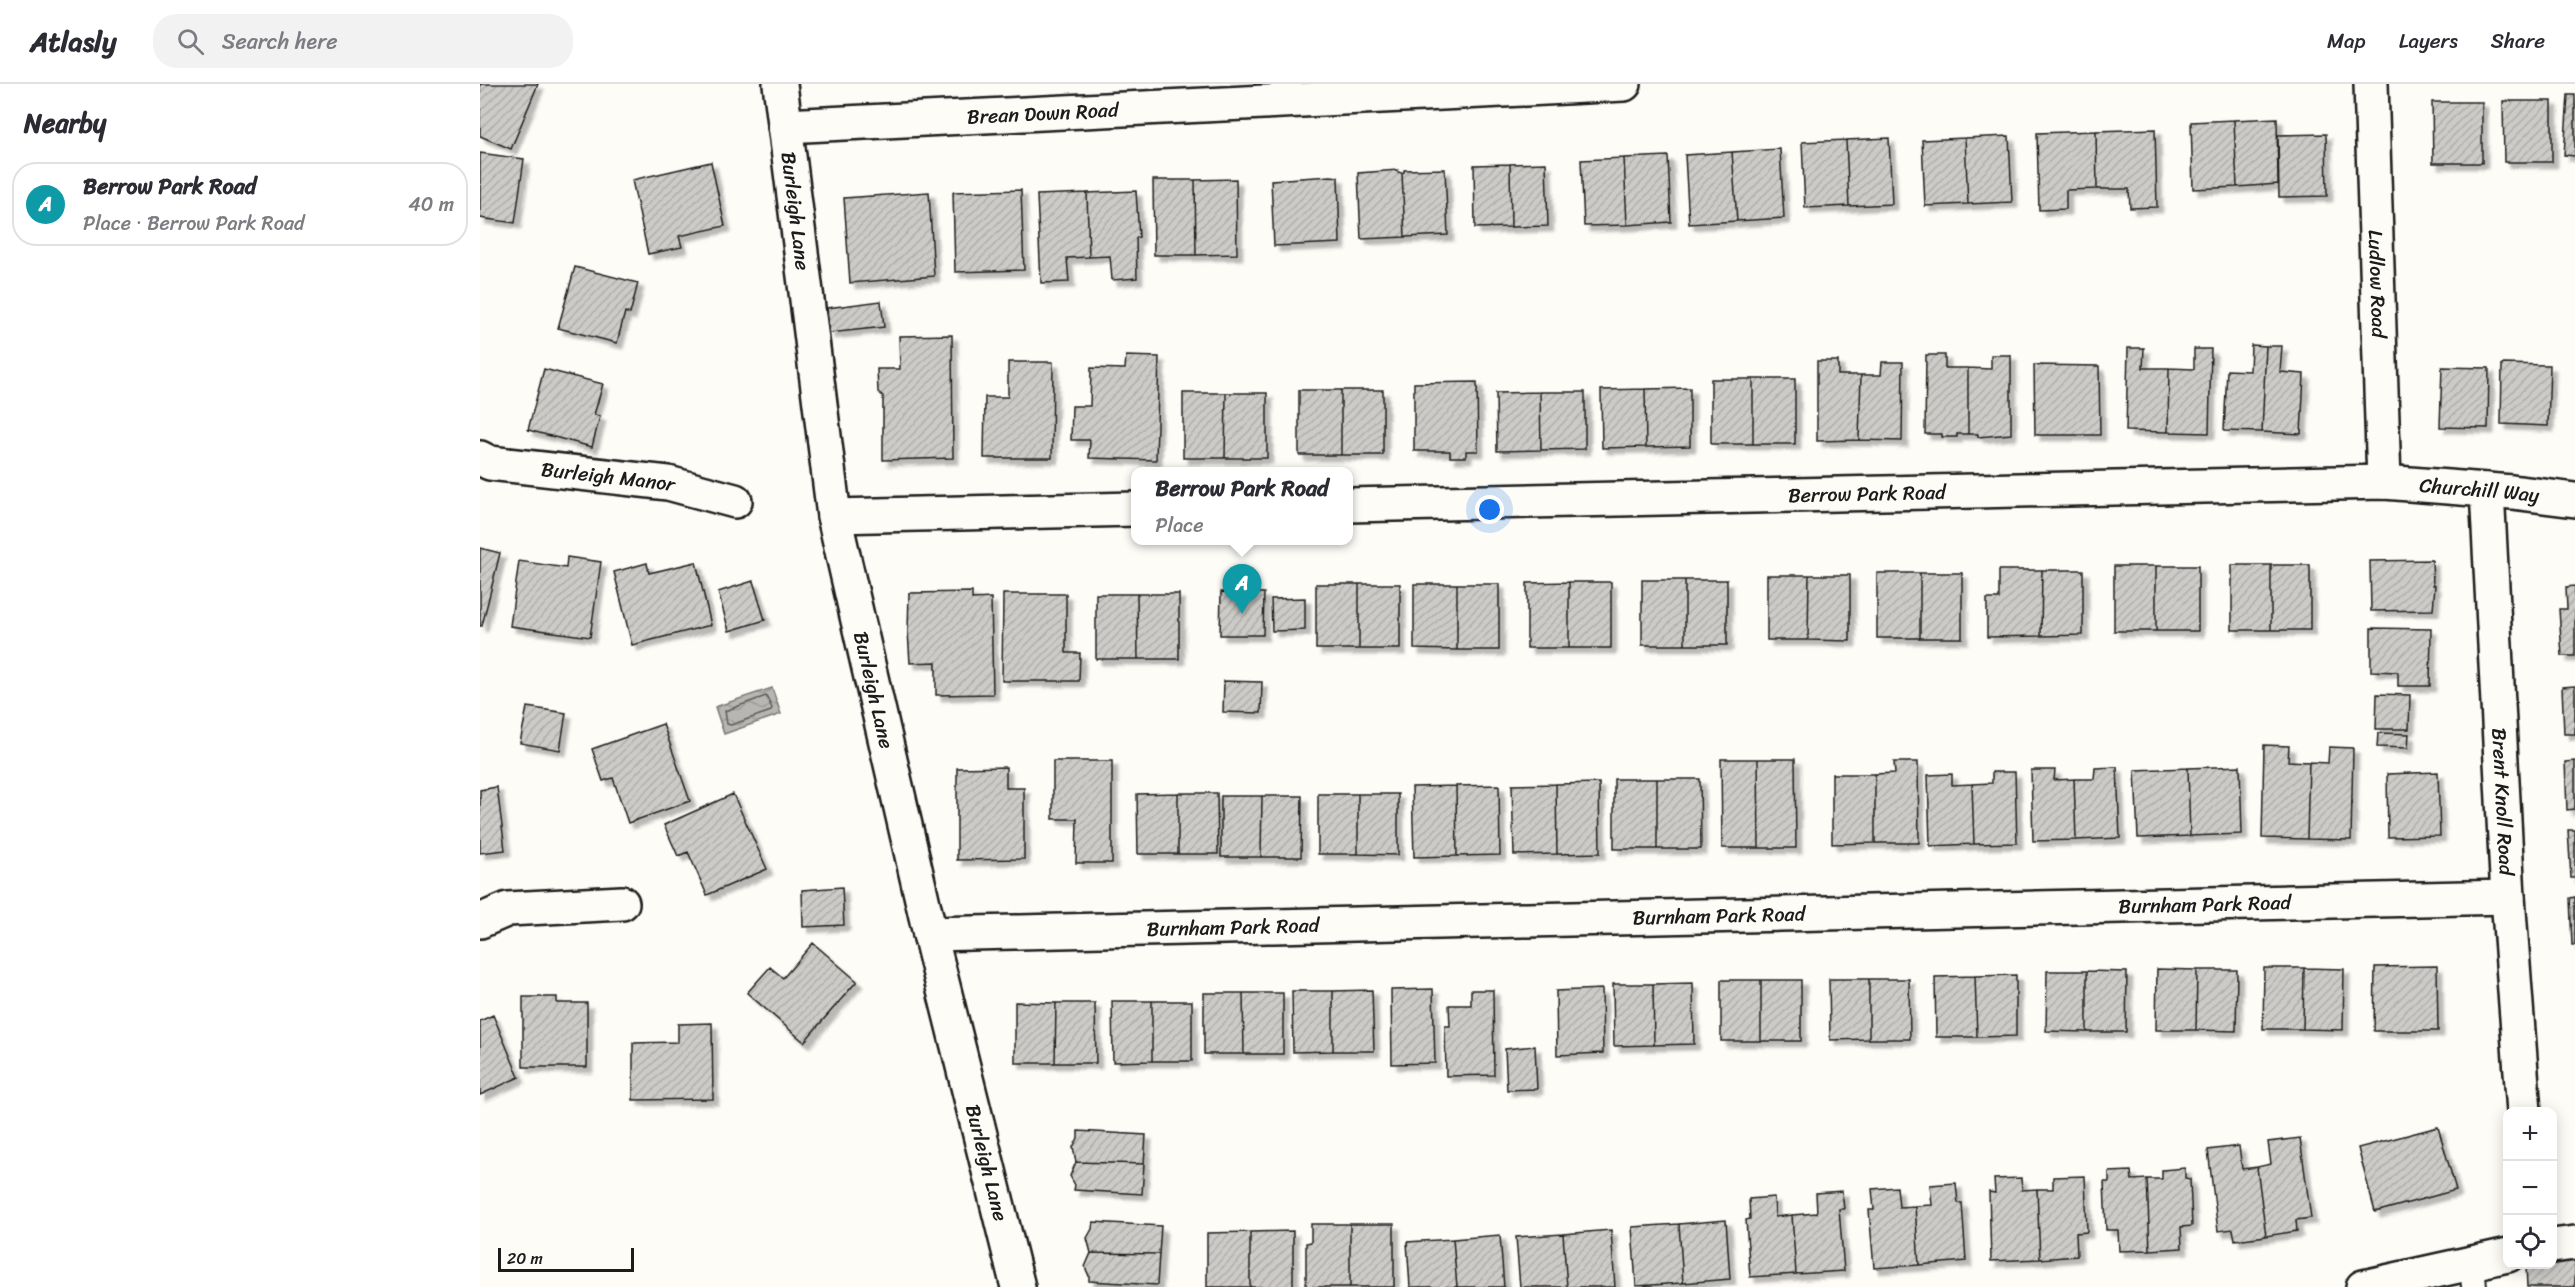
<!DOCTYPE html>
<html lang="en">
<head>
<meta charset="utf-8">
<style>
	:root { --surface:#fff; --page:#f2f2f3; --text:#2b2b33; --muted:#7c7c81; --line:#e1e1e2; --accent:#1c1c1c }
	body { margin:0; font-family:Sriracha,sans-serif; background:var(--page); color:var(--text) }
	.controls { position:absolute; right:18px; bottom:18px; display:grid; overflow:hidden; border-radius:12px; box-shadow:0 3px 15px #0003 }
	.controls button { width:54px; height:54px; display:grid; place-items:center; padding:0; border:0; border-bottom:2px solid var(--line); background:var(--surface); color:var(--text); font:30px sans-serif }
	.scale { position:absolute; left:18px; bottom:15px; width:136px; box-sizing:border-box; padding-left:6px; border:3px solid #1c1c1c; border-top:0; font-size:16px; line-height:21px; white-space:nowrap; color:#1c1c1c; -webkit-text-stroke:4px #fdfcf7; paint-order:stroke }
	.you { position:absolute; left:1010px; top:426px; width:21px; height:21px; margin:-15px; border:4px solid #fff; border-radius:50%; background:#1a73e8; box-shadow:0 0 0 9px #1a73e833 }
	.badge { display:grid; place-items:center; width:39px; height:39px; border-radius:50%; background:var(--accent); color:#fff; font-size:20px; font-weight:700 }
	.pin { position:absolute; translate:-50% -50px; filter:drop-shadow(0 2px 3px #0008) }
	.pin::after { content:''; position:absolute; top:32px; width:21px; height:18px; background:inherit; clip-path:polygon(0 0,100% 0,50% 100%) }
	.popup { position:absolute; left:651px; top:383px; width:222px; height:78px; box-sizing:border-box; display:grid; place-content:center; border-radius:12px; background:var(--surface); filter:drop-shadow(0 2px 4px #0005); font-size:20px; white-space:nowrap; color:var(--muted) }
	.popup b { font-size:22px; color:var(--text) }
	.popup::after { content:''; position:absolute; left:50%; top:100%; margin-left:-12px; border:12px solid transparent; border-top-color:var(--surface) }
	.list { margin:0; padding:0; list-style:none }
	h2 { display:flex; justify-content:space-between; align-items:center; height:78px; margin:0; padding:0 24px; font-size:26px }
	h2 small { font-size:20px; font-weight:400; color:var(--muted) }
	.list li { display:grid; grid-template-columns:39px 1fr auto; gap:18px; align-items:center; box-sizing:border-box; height:84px; margin:0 12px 12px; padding:0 12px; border:2px solid var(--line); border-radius:24px }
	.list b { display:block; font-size:22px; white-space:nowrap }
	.list p { margin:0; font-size:20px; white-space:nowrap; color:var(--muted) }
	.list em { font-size:20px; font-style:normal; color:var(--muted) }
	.icon { flex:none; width:33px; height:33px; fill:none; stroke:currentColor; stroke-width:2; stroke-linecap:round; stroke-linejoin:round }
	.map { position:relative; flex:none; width:2095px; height:1203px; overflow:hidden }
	header { display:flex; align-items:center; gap:36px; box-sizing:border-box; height:84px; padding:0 30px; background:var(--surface); border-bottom:2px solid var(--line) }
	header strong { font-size:28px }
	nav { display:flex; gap:33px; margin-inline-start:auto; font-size:21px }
	.search { width:420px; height:54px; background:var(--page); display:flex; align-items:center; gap:15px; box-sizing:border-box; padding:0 21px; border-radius:24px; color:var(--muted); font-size:22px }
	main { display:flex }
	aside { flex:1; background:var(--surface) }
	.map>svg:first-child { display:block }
</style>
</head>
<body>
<header>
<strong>Atlasly</strong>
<div class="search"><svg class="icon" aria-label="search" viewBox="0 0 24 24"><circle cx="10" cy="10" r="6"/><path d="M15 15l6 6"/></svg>Search here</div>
<nav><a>Map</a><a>Layers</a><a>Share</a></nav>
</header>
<main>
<aside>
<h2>Nearby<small></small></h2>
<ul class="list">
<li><span class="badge" style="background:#0f9aa8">A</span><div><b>Berrow Park Road</b><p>Place · Berrow Park Road</p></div><em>40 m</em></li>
</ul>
</aside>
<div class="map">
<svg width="2095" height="1203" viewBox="0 0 2095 1203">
	<defs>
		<pattern id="water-waves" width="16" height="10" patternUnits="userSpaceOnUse" patternTransform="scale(1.5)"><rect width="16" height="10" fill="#b7b6b2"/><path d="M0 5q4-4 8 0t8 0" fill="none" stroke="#9d9c98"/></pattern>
		<pattern id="building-hatch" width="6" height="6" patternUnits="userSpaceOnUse" patternTransform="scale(1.5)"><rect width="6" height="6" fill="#cccbc8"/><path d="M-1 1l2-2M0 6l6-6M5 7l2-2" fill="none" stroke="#afaeab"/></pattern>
		<filter id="shadow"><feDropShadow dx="5.5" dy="5.5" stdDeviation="1.5" flood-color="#0004"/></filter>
	</defs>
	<rect width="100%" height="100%" fill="#fdfcf7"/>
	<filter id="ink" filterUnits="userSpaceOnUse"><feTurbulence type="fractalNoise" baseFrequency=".0167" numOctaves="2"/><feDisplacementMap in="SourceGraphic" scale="12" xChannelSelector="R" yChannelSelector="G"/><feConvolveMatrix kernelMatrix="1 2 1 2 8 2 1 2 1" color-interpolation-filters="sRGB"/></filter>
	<g filter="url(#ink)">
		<path fill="url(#water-waves)" stroke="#797876" stroke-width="1.5" d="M292 604 301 630 244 650 235 623Z"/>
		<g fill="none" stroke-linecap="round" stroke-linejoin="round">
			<path stroke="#5a5a58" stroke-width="1.5" d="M286 612 292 624 291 627 251 641 247 640 245 627Z"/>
		</g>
		<path fill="url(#building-hatch)" stroke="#1c1c1c" stroke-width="1.5" filter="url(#shadow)" d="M0 0H58L31 65 0 52Z
			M2088 11H2095V72L2084 71Z
			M2023 17H2072V78H2024Z
			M1952 18H2002V79H1953Z
			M1797 34 1798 100 1757 103 1754 36Z
			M1754 36 1757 103 1713 105 1711 38Z
			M1675 45 1677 123 1650 124 1649 105H1617L1616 47Z
			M1616 47 1617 105 1586 106V125L1559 126 1557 49Z
			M1846 50 1847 112 1799 113 1798 51Z
			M1529 52 1532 118 1488 120 1485 54Z
			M1409 54 1412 120 1369 122 1366 56Z
			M1485 54 1488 120 1445 122 1442 56Z
			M1366 56 1369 122 1325 124 1322 58Z
			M1300 65 1304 134 1257 137 1252 68Z
			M1252 68 1257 137 1209 140 1205 71Z
			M0 69 44 75 35 139 0 134Z
			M1188 72 1191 138 1147 141 1144 74Z
			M1144 74 1147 141 1104 142 1101 76Z
			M231 78 245 142 199 152 202 163 168 170 152 96Z
			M1066 79 1068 142 1031 143 1030 80Z
			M1030 80 1031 143 995 144 994 81Z
			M965 85 968 151 925 153 922 89 924 88V86Z
			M918 86V88L922 89 925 153 881 155 878 89Z
			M851 92 858 93 860 159 794 162 791 96Z
			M756 95 757 170 716 171 715 96Z
			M673 96H715L716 171H674Z
			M541 106 544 186 475 188 473 108Z
			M656 107 659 153 656 154 657 194 632 196 630 172 609 173 607 109Z
			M449 108 454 192 370 199 364 114Z
			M607 109 609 173 587 174 589 198 561 199 557 111Z
			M95 183 158 199 150 230 145 228 137 259 78 244Z
			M401 217 404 243 349 249 347 224Z
			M472 251 473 374 403 376V312L398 308 397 285H420L419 252Z
			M1771 261 1786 262 1782 348 1744 347 1747 286 1770 287Z
			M1786 262H1802L1800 288 1824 290 1821 350 1782 348Z
			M1648 264H1664L1663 284H1689L1688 348 1646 347Z
			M1714 265H1731L1729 349 1688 348 1689 284 1714 285Z
			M1446 271H1465V284H1488V350H1477V353H1462V350H1445Z
			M1511 271H1531V350L1498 353V350H1488V284L1511 285Z
			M646 272 679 273 676 376 609 374 610 356H591L592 322H610L611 284 645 285Z
			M1337 277H1358V291H1381L1379 356 1337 357Z
			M528 278H573L572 374H504L505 313H528Z
			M1402 278H1423L1422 357 1379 356 1381 291H1401Z
			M2022 280 2070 281 2068 342 2021 340Z
			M1554 281 1619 282 1620 351H1555Z
			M1962 283 2009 284 2008 344 1960 343Z
			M64 285 123 300 114 331 120 332 112 363 48 346Z
			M1231 295H1273V360H1231Z
			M1273 295H1315V360H1273Z
			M997 298 998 367H986V373H970V367H934V299Z
			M1210 304V362L1166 363 1165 305Z
			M1165 305 1166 363 1122 364 1121 306Z
			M819 306H861V371H819Z
			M861 306H903V371H861Z
			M1060 308 1061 366 1017 367 1016 309Z
			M1060 308H1105V365L1061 366Z
			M703 309H746L745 374H703Z
			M746 309H787V374H745Z
			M0 464 20 469 2 542H0Z
			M87 473 121 478 110 553 30 542 39 477 86 484Z
			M1952 476 1953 501H1955L1953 526 1891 527 1890 477Z
			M216 478 231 541 152 561 134 488 167 479 169 489Z
			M1752 481H1791V546H1752Z
			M1791 481H1830V546H1791Z
			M1634 482H1676V547H1634Z
			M1676 482H1718V547H1676Z
			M1519 486H1562L1561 552 1507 553V515H1519Z
			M1562 486H1603V551L1561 552Z
			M1397 489H1440V554H1397Z
			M1440 489H1482V554H1440Z
			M1287 491H1329L1328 556H1287Z
			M1329 491H1370V557L1328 556Z
			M1162 496H1205V561H1162Z
			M1205 496H1247V561H1205Z
			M273 497 285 536 249 547 238 508Z
			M1089 498V564H1047V499Z
			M1089 498H1131V564H1089Z
			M836 500H879V565H836Z
			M879 500H920V565H879Z
			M934 500H977V566L934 565Z
			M977 500H1019V566H977Z
			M2095 502V572H2082L2079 525H2087L2086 503Z
			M492 508V515L511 514 513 610 456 611V578L430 579 428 547 429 509Z
			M741 508 784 509 783 551H740Z
			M523 510H586V569H600L599 597H522Z
			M616 510H657L658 575H616Z
			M657 510H699V575H658Z
			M825 514V546L792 547 791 515Z
			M1891 544 1951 545 1950 602H1918V588L1891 587Z
			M744 597 782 598 781 629 743 628Z
			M2095 602V650H2084L2082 603Z
			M1897 610 1930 611 1929 645H1896Z
			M47 623 86 629 80 666 40 659Z
			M183 640 210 717 148 739 133 694 123 697 112 665Z
			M1898 649 1929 650 1928 664 1897 663Z
			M1784 661 1809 662 1808 677 1829 678 1827 755 1782 754Z
			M1849 663 1873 664 1871 756 1827 755 1829 678 1848 679Z
			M1241 675H1278L1279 764H1242Z
			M1278 675H1315L1316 764H1279Z
			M573 677H632V779H596L597 735H573Z
			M2095 677V725L2087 726 2085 678Z
			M1414 678H1438L1439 759H1395V690L1415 689Z
			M1760 682 1762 750 1710 752 1708 684Z
			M526 683V704H544V775L477 776V684Z
			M1637 683 1640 754 1596 756 1594 695H1614L1615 684Z
			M1708 684 1710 752 1658 754 1655 686Z
			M1551 686H1575L1574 696 1594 695 1596 756 1553 757Z
			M1512 688H1535L1537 759 1494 760 1492 700 1512 699Z
			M1958 688 1960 752 1908 753 1907 690Z
			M1352 690H1395V759L1352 760Z
			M1472 690V701L1492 700 1494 760 1450 762 1448 691Z
			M1134 695H1177V765H1134Z
			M1177 695H1220L1221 765H1177Z
			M1119 699 1120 769 1077 770 1076 700Z
			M1076 700 1077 770 1034 771 1032 701Z
			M1019 701 1020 771 977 772 976 702Z
			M976 702 977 772 934 773 932 703Z
			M17 703 25 766 0 769V706Z
			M698 709V770H658L657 710Z
			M698 709H737L738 770H698Z
			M253 710 287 785 227 811 208 768 198 772 184 741Z
			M838 710H878V770H838Z
			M878 710H918V771L878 770Z
			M741 712H782L781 773H741Z
			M782 712H822L821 773H781Z
			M2088 746H2095V794H2091Z
			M362 803 364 841 323 843 322 806Z
			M2095 813V861H2092L2090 814Z
			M333 859 377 897 324 958 267 909 290 883 303 894Z
			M1957 882 1958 947H1894L1895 883Z
			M1784 884H1824L1823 945H1783Z
			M1824 884 1864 885 1863 946 1823 945Z
			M1677 885 1717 886 1716 946H1676Z
			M1717 886H1757L1756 947 1716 946Z
			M1567 887H1607V948L1566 947Z
			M1607 887 1647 888 1646 948H1607Z
			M1536 891V952L1497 953 1495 892Z
			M1495 892 1497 953H1456L1455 893Z
			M1349 895H1389V955L1350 956Z
			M1389 895H1429L1430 955H1389Z
			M1241 896H1281V957H1241Z
			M1281 896H1321V957H1281Z
			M1213 899 1214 960 1174 961 1173 900Z
			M1133 900H1173L1174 961 1134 962Z
			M953 905 955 979 912 980 911 906Z
			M1122 905 1123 969 1077 971 1076 907Z
			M892 906 894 967H853V907Z
			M991 906H1013L1014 991 966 992 965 942H970L969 921H991Z
			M812 907H853V967L813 968Z
			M724 909H763L764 970H724Z
			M763 909H803V970H764Z
			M43 913H77V919H107V983H43Z
			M632 917H672V977L633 978Z
			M672 917H712V977H672Z
			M535 918 576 919 575 979H535Z
			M576 919H615L616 979H575Z
			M13 931 39 993 0 1011V937Z
			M232 939 233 1015 153 1016V959L198 958V940Z
			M1055 962 1057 1005 1027 1006 1025 965Z
			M1958 1043 1976 1106 1895 1128 1878 1064Z
			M598 1047 666 1051 664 1080 596 1078 593 1063 598 1054Z
			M1820 1054 1831 1134 1816 1136 1817 1147 1786 1152 1777 1083 1791 1080 1788 1058Z
			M1759 1062 1762 1085 1777 1083 1786 1152 1755 1156 1753 1145 1738 1147 1728 1066Z
			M596 1078 664 1080 662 1110 594 1106 595 1101 590 1092Z
			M1705 1084V1094L1710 1095 1712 1142 1701 1143 1702 1164 1670 1166 1667 1095H1682V1086Z
			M1651 1087 1652 1096 1667 1095 1670 1166 1639 1167 1638 1146H1626L1624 1098H1629V1088Z
			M1605 1092 1607 1148 1596 1149 1597 1172 1560 1175 1557 1105H1573V1093Z
			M1541 1094 1542 1106 1557 1105 1560 1175 1511 1177 1509 1108 1515 1109 1514 1095Z
			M1476 1099 1478 1119H1482L1486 1177 1439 1181 1435 1122 1452 1121 1450 1101Z
			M1417 1103 1419 1123 1435 1122 1439 1181 1394 1184 1389 1126H1394L1392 1105Z
			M1362 1107 1364 1125H1359L1364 1187 1316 1190 1312 1131 1337 1129 1336 1109Z
			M1294 1113 1295 1133 1312 1131 1316 1190 1270 1193 1266 1136 1270 1135 1269 1115Z
			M1246 1136 1250 1195 1203 1199 1199 1140Z
			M613 1138 681 1142 679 1170 611 1169 607 1154 612 1145Z
			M831 1140H870V1203H826V1159L831 1158Z
			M870 1140H914V1203H870Z
			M1199 1140 1203 1199 1156 1202 1152 1143Z
			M1131 1146 1135 1203H1087L1083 1150Z
			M813 1147V1203H770V1148Z
			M770 1148V1203H727V1149Z
			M1083 1150 1087 1203H1040L1036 1153Z
			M1020 1151 1024 1203H977L973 1155Z
			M973 1155 977 1203H930L927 1158Z
			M611 1169 679 1170 677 1201 609 1197V1192L605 1183Z
			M2095 1170V1203H2047L2046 1181 2072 1180H2075V1171Z"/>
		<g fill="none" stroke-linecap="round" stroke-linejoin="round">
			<g stroke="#1c1c1c" stroke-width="28">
				<path id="lane" d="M1992 1179 1994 1203"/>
			</g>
			<g stroke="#1c1c1c" stroke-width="38">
				<g id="street">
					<path id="s1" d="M300 0 354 432 450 850 538 1203"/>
					<path id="s2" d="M1891 0 1904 398"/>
					<path id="s3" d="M305 42 1144 0"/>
					<path id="s4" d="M0 374 10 379 188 399 255 417"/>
					<path id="s5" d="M2007 406 2028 813 2044 1028"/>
					<path id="s6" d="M868 421 1904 398 2032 408 2095 416"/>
					<path d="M354 432 656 425"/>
					<path d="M0 837 28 825 142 819"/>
					<path id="s7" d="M450 850 2028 813"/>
				</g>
			</g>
			<g stroke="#1c1c1c" stroke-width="38">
				<path id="secondary" d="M2072 1162 2095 1159
					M1883 1203 2028 1171"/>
			</g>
			<use href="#lane" stroke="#fdfcf7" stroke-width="24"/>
			<use href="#street" stroke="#fdfcf7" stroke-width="33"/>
			<use href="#secondary" stroke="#fdfcf7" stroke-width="33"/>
		</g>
	</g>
	<g text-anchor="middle" stroke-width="4.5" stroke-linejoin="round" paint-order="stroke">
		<g font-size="20" fill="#1c1c1c" stroke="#fdfcf7">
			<text dy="7" stroke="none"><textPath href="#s3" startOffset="258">Brean Down Road</textPath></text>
			<text dy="7" stroke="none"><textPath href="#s1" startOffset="128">Burleigh Lane</textPath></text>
			<text dy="7" stroke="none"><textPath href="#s2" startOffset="200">Ludlow Road</textPath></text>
			<text dy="7" stroke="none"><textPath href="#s4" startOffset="130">Burleigh Manor</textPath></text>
			<text dy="7" stroke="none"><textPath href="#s6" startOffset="1132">Churchill Way</textPath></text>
			<text dy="7" stroke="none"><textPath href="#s6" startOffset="519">Berrow Park Road</textPath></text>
			<text dy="7" stroke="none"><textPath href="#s1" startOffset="614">Burleigh Lane</textPath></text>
			<text dy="7" stroke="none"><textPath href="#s5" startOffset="312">Brent Knoll Road</textPath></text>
			<text dy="7" stroke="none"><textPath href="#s7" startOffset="1275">Burnham Park Road</textPath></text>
			<text dy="7" stroke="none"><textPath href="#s7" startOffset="789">Burnham Park Road</textPath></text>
			<text dy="7" stroke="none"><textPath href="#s7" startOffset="303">Burnham Park Road</textPath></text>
			<text dy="7" stroke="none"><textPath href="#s1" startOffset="1100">Burleigh Lane</textPath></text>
		</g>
	</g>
</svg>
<div class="controls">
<button>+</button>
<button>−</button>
<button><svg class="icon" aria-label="locate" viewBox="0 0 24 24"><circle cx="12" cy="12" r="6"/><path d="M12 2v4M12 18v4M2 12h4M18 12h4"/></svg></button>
</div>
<div class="scale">20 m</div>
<div class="you"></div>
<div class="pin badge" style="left:762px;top:530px;background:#0f9aa8">A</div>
<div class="popup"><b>Berrow Park Road</b>Place</div>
</div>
</main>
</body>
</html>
